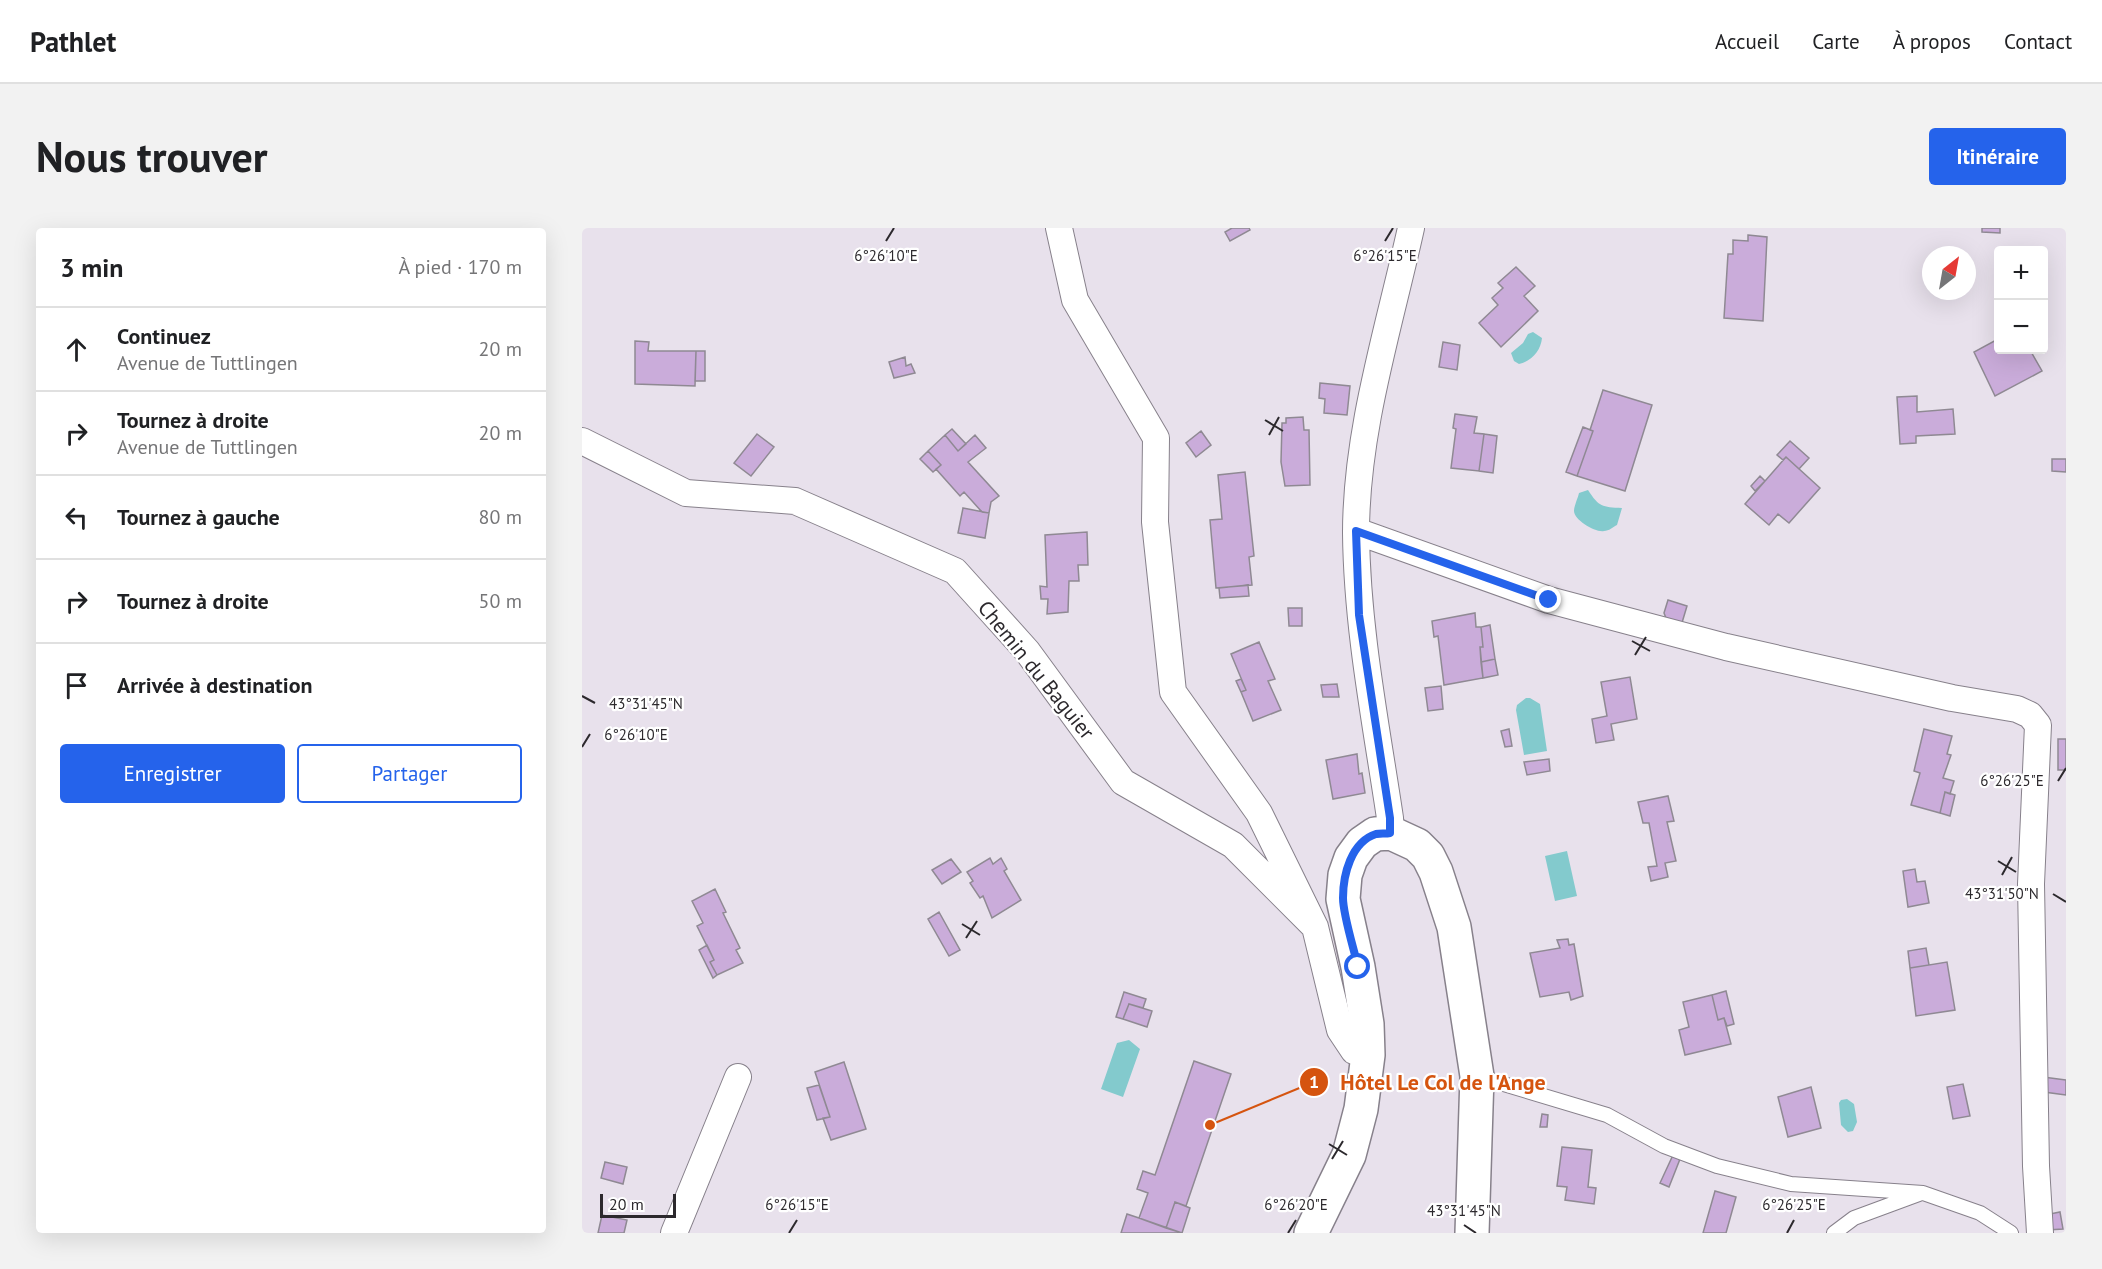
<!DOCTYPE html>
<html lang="fr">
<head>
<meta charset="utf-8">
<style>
	:root { --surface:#fff; --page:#f2f2f2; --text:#202124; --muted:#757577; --line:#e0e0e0; --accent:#2563eb }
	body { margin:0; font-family:"PT Sans",sans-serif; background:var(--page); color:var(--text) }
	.controls { position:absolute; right:18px; top:18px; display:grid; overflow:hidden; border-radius:6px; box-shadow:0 6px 24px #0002 }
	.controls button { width:54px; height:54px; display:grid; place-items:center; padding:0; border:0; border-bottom:2px solid var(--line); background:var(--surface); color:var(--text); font:30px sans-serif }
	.compass { position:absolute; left:1340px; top:18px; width:54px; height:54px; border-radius:50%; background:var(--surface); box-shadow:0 6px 24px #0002; rotate:31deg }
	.scale { position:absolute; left:18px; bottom:15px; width:76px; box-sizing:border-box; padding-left:6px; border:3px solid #2c292d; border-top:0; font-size:16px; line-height:21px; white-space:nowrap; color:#2c292d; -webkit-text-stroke:4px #fff; paint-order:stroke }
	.stop { position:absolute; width:18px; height:18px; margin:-14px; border:4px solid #2563eb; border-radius:50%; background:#fff }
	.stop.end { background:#2563eb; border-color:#fff; box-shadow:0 2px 6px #0008 }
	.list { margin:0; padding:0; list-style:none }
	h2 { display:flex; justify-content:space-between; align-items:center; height:78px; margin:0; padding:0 24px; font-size:26px }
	h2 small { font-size:20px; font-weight:400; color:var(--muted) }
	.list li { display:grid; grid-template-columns:39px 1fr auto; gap:18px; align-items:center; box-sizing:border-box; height:84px; padding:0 24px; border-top:2px solid var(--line) }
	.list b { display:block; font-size:22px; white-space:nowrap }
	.list p { margin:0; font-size:20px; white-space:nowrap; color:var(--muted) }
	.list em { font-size:20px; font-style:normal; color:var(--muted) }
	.actions { display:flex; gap:12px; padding:18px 24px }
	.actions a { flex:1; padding:14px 0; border:2px solid var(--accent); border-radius:6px; text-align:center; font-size:21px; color:var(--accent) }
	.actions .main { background:var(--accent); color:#fff }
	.icon { flex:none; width:33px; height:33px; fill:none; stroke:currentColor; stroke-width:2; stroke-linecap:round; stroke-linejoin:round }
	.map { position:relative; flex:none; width:1484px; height:1005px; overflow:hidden; border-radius:6px }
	header { display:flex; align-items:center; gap:36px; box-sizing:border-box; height:84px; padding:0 30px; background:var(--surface); border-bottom:2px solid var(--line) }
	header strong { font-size:28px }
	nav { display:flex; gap:33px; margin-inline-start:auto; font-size:21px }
	.intro { display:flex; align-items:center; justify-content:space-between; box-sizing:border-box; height:144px; padding:0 36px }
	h1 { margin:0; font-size:42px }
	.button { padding:15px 27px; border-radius:6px; background:var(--accent); color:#fff; font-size:21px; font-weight:700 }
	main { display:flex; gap:36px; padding:0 36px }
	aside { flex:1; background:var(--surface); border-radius:6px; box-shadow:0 6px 24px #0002 }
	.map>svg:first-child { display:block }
</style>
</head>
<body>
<header>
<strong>Pathlet</strong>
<nav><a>Accueil</a><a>Carte</a><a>À propos</a><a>Contact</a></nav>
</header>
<div class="intro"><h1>Nous trouver</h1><a class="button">Itinéraire</a></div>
<main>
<aside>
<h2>3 min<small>À pied · 170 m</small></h2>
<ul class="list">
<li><svg class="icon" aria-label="ahead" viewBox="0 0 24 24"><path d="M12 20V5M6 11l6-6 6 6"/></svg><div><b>Continuez</b><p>Avenue de Tuttlingen</p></div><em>20 m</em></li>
<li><svg class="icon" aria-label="right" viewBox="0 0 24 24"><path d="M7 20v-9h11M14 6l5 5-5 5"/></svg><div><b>Tournez à droite</b><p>Avenue de Tuttlingen</p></div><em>20 m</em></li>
<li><svg class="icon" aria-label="left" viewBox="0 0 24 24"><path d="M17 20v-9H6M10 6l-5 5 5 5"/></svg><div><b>Tournez à gauche</b></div><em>80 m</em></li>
<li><svg class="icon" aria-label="right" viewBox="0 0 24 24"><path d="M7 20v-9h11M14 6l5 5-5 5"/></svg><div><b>Tournez à droite</b></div><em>50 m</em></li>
<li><svg class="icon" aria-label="arrive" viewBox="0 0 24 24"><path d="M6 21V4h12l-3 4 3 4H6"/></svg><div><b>Arrivée à destination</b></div></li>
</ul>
<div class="actions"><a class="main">Enregistrer</a><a>Partager</a></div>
</aside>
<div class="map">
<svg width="1484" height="1005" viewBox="0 0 1484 1005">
	<rect width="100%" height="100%" fill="#e8e1ec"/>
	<path fill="#83cacd" d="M951 104 960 110C959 122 950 133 937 136L932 133 929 125 941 115 946 106Z
		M1006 262C1017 279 1020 279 1040 280L1035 297C1031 299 1027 303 1022 303 1014 305 992 292 992 283 992 278 996 270 997 265Z
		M944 470H948L958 476 965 523 942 527 934 482 935 477Z
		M985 623 995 668 973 673 963 628Z
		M547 812 558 821 541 869 519 861 535 815Z
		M1265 871 1272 876 1275 894 1271 903 1266 904 1259 897 1257 875 1259 872Z"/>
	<path fill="#caacda" stroke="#8f8993" stroke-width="1.5" d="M650 0H667L668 2 648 13 643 4Z
		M1400 0H1418V5L1400 4Z
		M1166 7 1185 9 1181 93 1142 90 1146 26H1151V12L1166 13Z
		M934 39 953 58 942 68 956 83 919 119 897 95 916 77 910 70 921 60 916 55Z
		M1416 111V122H1448L1460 143 1413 168 1392 124Z
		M53 113 67 114 66 123H114L113 158 53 156Z
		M861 114 878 117 875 142 857 139Z
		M114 123H123V153H113Z
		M323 129 324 138 329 136 333 145 312 150 307 134Z
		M738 155 768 158 765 187 742 185 743 171 737 170Z
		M1021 162 1070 177 1043 263 995 248 1011 203 1008 202Z
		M1335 168V184L1371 181 1373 206 1334 208V215L1318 216 1315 169Z
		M873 186 895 189 892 205 902 206 897 243 869 240 874 201 871 200Z
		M721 189 722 202H727L728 257 703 258 699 234 700 195H704V190Z
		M1001 199 1011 203 995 248 984 244Z
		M370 201 384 216 376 223 363 207Z
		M619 203 629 217 614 229 604 215Z
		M175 206 192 219 169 248 152 235Z
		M902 206 915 208 911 245 897 243Z
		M363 207 376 223 393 207 404 220 386 234 417 268 409 274 407 285 400 284 382 264 378 268 354 241 359 237 346 223Z
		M1208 213 1227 230 1217 241 1204 229 1201 232 1195 227Z
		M346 223 359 237 351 244 338 231Z
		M1204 229 1238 260 1207 295 1196 286 1187 297 1163 276Z
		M1470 231H1484V244L1470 243Z
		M663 244 672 328 667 329 670 357 634 360 628 292 640 291 636 247Z
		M1178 248 1183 253 1173 263 1169 258Z
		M381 280 407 285 403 310 376 305Z
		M505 304 506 337H496L497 353H487L486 384 465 386 466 371H459L458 358 465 359 463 307Z
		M666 357 667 368 638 370 637 360Z
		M1086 372 1105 378 1099 398 1086 395 1082 385Z
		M706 380H720V398H707Z
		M893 385 894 399H899L901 419H898L901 450 862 457 856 408 852 409 850 393Z
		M908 397 913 431 899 434 898 419H901L899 399Z
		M677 414 693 451 686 453 699 482 671 493 659 464 664 462 649 426Z
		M913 431 916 447 901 450 899 434Z
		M1048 449 1055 491 1029 496 1032 512 1014 515 1010 491 1025 488 1019 454Z
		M659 451 664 462 659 464 654 453Z
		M755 456 757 469H741L739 457Z
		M859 458 861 481 846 483 843 460Z
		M927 501 930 518 923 519 919 503Z
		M1342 501 1370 508 1365 526 1369 527 1361 550 1372 553 1368 566 1363 564 1358 585 1329 577 1338 545 1332 543Z
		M1476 511H1484V542H1476Z
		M775 526 777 546 780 545 783 565 751 571 744 532Z
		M967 531 968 543 945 547 942 534Z
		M1363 564 1373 567 1368 588 1358 585Z
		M1086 568 1092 593 1085 594 1094 633 1083 635 1086 649 1069 653 1066 639 1075 638 1067 595H1061L1056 574Z
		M408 630 411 636 419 630 425 641 422 643 439 672 410 690 401 668 398 670 388 655 391 653 385 644Z
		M369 631 379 644 360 656 350 642Z
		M1333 641 1335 654 1343 653 1347 675 1326 679 1321 643Z
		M133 661 144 684 141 685 158 720 154 722 161 735 135 747 128 734 132 732 115 698 121 695 110 673Z
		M357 684 378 722 367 728 346 691Z
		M986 711 987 717 992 716 1001 768 989 772 987 764 958 769 948 725 978 720 975 712Z
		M125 717 132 732 128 734 135 747 131 750 117 722Z
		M1344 720 1347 737 1328 740 1326 723Z
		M1365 734 1373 782 1334 788 1328 740Z
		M1144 763 1152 796 1145 798 1142 790 1136 792 1130 767Z
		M542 764 564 771 561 780 547 776 541 791 534 789Z
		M1130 767 1136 792 1142 790 1149 816 1103 827 1097 802 1107 799 1101 774Z
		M547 776 570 783 565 799 541 791Z
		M612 833 649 846 604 978 593 974 584 1000 557 990 566 965 555 961 561 943 573 947Z
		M262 834 284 901 249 912 241 890 248 889 233 844Z
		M1461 849 1484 852V867L1462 864Z
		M1381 856 1388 888 1371 891 1365 859Z
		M237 857 248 889 235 892 225 860Z
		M1229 859 1239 900 1206 909 1196 869Z
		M960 886 966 887 965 899H958Z
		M980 919 1010 922 1006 959 1014 960 1012 976 983 972 985 959 975 958Z
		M1091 927 1098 931 1087 959 1078 955Z
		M23 934 45 939 41 956 19 950Z
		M1133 963 1154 969 1144 1005H1121Z
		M593 974 608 980 600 1005 584 1000Z
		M1478 984 1481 1001 1465 1002 1463 987Z
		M545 986 557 990 600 1005H539Z
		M20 987 45 992 42 1005H16Z"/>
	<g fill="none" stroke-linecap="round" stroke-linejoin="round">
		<g stroke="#87818b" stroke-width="16">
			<path id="lane" d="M895 848 1025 887 1082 918 1135 938 1209 956 1341 965 1398 985 1429 1005
				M1252 1005 1272 990 1337 966"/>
		</g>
		<g stroke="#87818b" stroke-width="28">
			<path id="street" d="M477 0 493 72 574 210 573 294 591 464 677 585 733 699 758 802 772 823 786 827
				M0 213 104 265 213 273 373 343 445 423 541 554 651 617 733 699
				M774 303 967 372 1144 419 1370 470 1435 481 1448 487 1456 497 1449 656 1454 938 1458 1005
				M809 605 808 590C794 496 775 401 774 305 774 202 807 100 829 0
				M92 1005 156 849"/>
		</g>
		<g stroke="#87818b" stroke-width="36">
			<path id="secondary" d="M729 1005 767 927 779 881 786 827 785 796 776 739 761 671 763 647 769 630 780 615 793 606 809 605 835 617 846 628 854 644 872 699 895 848 890 1005"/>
		</g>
		<use href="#lane" stroke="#fff" stroke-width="14"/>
		<use href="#street" stroke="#fff" stroke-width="26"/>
		<use href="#secondary" stroke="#fff" stroke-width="33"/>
	</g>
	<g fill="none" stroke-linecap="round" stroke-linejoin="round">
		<path stroke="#2563eb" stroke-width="8" d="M776 739C772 721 761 687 761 670 761 647 769 614 794 606 798 605 804 606 808 605V590L777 387 774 303 967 372"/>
	</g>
	<path fill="none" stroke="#2c292d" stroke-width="2" d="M304 13 312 0M803 13 811 0M683 192 701 203M687 207 697 189M1050 413 1068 423M1053 427 1064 409M0 468 13 475M0 519 8 506M1476 553 1484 540M1416 633 1434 644M1420 647 1430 629M1471 666 1484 674M380 696 398 707M384 710 395 693M747 916 765 927M750 931 761 913M882 997 894 1005M207 1005 215 992M706 1005 714 992M1205 1005 1212 992"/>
	<g text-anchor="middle" stroke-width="4.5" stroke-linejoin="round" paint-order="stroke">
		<g font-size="21" fill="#2c292d" stroke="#fff">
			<text transform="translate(454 442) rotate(51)" y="7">Chemin du Baguier</text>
		</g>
	</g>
	<g font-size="15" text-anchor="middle" fill="#2c292d" stroke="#fff" stroke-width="4.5" stroke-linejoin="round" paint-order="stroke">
		<text x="304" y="33">6°26'10"E</text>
		<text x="803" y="33">6°26'15"E</text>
		<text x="64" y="481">43°31'45"N</text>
		<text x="54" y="512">6°26'10"E</text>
		<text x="1430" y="558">6°26'25"E</text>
		<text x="1420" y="671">43°31'50"N</text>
		<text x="215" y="982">6°26'15"E</text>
		<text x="714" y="982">6°26'20"E</text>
		<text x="1212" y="982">6°26'25"E</text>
		<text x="882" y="988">43°31'45"N</text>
	</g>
	<path fill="none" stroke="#d5540f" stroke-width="2" d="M628 897L732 854"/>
	<g fill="#d5540f" stroke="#fff" stroke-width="2">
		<circle cx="628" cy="897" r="6"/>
		<circle cx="732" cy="854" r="15"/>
	</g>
	<g font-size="18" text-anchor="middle" font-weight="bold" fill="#fff">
		<text x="732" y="860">1</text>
	</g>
	<g font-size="22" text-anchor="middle" font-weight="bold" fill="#d5540f" stroke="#fff" stroke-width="4.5" stroke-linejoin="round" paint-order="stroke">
		<text x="861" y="862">Hôtel Le Col de l'Ange</text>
	</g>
</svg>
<div class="controls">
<button>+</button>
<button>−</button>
</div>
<svg class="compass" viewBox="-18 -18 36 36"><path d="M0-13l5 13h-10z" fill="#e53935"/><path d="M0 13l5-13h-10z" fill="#757577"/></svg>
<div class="scale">20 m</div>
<div class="stop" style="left:776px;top:739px"></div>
<div class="stop end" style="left:967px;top:372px"></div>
</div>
</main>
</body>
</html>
